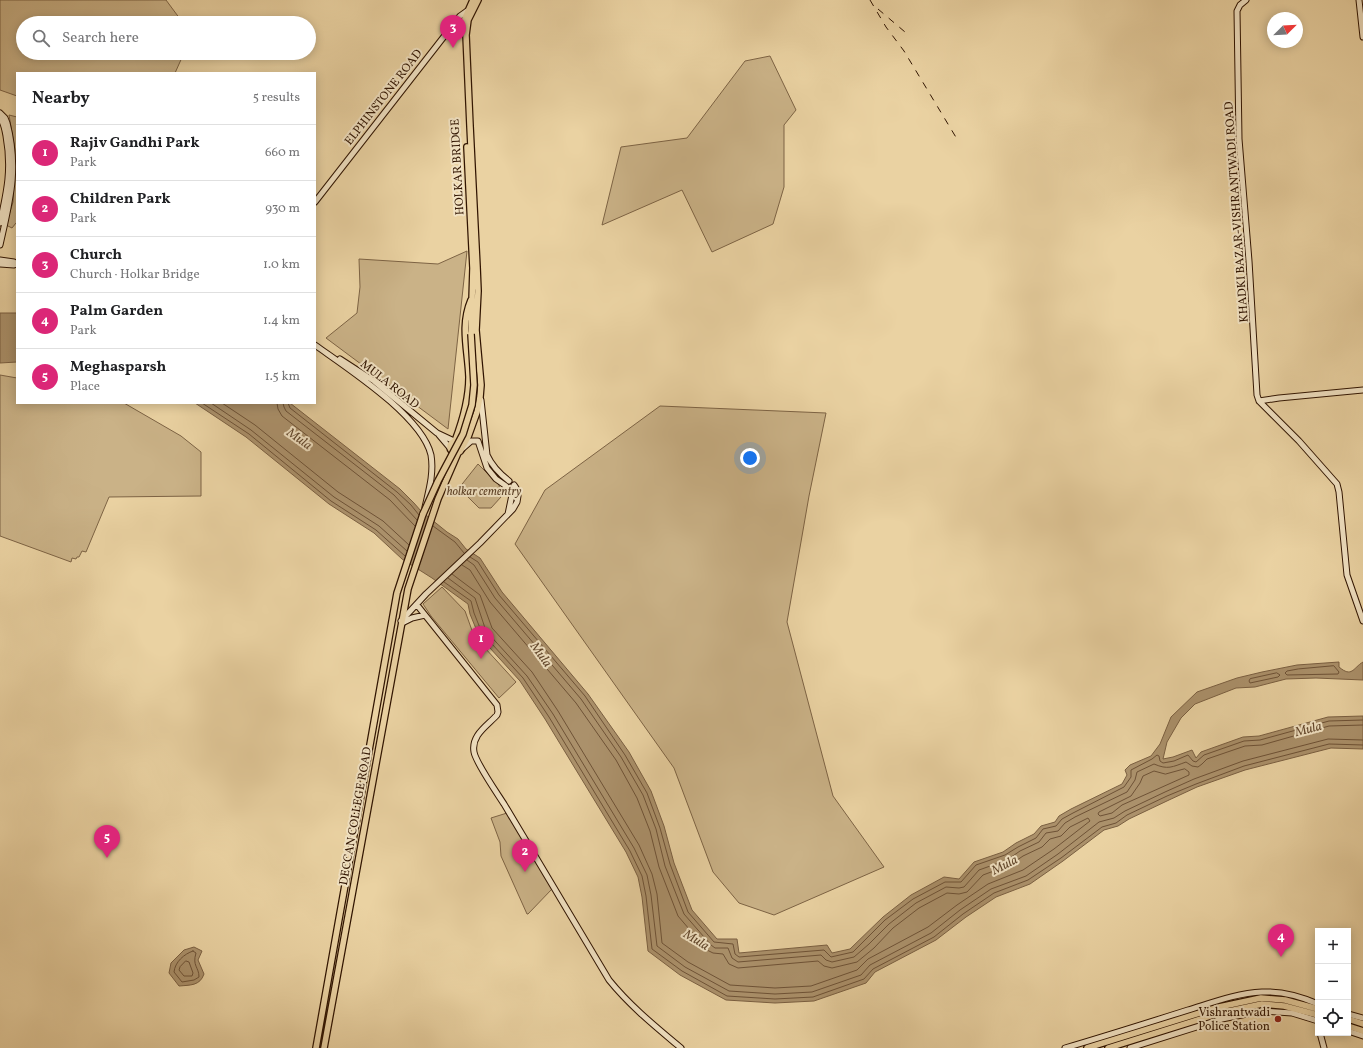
<!DOCTYPE html>
<html lang="en">
<head>
<meta charset="utf-8">
<style>
	:root { --surface:#fff; --page:#f6f6f6; --text:#202124; --muted:#757577; --line:#e0e0e0; --accent:#db2777 }
	body { margin:0; font-family:Vollkorn,serif; background:var(--page); color:var(--text) }
	.controls { position:absolute; right:12px; bottom:12px; display:grid; overflow:hidden; border-radius:0px; box-shadow:0 2px 10px #0003 }
	.controls button { width:36px; height:36px; display:grid; place-items:center; padding:0; border:0; border-bottom:1px solid var(--line); background:var(--surface); color:var(--text); font:20px sans-serif }
	.compass { position:absolute; left:1267px; top:12px; width:36px; height:36px; border-radius:50%; background:var(--surface); box-shadow:0 2px 10px #0003; rotate:66deg }
	.you { position:absolute; left:750px; top:458px; width:14px; height:14px; margin:-10px; border:3px solid #fff; border-radius:50%; background:#1a73e8; box-shadow:0 0 0 6px #1a73e833 }
	.badge { display:grid; place-items:center; width:26px; height:26px; border-radius:50%; background:var(--accent); color:#fff; font-size:13px; font-weight:700 }
	.pin { position:absolute; translate:-50% -33px; filter:drop-shadow(0 1px 2px #0008) }
	.pin::after { content:''; position:absolute; top:21px; width:14px; height:12px; background:inherit; clip-path:polygon(0 0,100% 0,50% 100%) }
	.list { margin:0; padding:0; list-style:none }
	h2 { display:flex; justify-content:space-between; align-items:center; height:52px; margin:0; padding:0 16px; font-size:17px }
	h2 small { font-size:13px; font-weight:400; color:var(--muted) }
	.list li { display:grid; grid-template-columns:26px 1fr auto; gap:12px; align-items:center; box-sizing:border-box; height:56px; padding:0 16px; border-top:1px solid var(--line) }
	.list b { display:block; font-size:15px; white-space:nowrap }
	.list p { margin:0; font-size:13px; white-space:nowrap; color:var(--muted) }
	.list em { font-size:13px; font-style:normal; color:var(--muted) }
	.icon { flex:none; width:22px; height:22px; fill:none; stroke:currentColor; stroke-width:2; stroke-linecap:round; stroke-linejoin:round }
	.map { position:relative; flex:none; width:1363px; height:1048px; overflow:hidden }
	.search { position:absolute; background:var(--surface); box-shadow:0 2px 10px #0003; left:16px; top:16px; width:300px; height:44px; display:flex; align-items:center; gap:10px; box-sizing:border-box; padding:0 14px; border-radius:22px; color:var(--muted); font-size:15px }
	.panel { position:absolute; background:var(--surface); box-shadow:0 2px 10px #0003; left:16px; top:72px; width:300px; height:332px; border-radius:0px }
	.map>svg:first-child { display:block }
</style>
</head>
<body>
<div class="map">
<svg width="1363" height="1048" viewBox="0 0 1363 1048">
	<rect width="100%" height="100%" fill="#ead2a2"/>
	<filter id="stains"><feTurbulence type="fractalNoise" baseFrequency=".005" numOctaves="4"/><feColorMatrix values="0 0 0 0 .2 0 0 0 0 .09 0 0 0 0 .02 0 0 0 .5 -.17"/></filter>
	<radialGradient id="worn" r=".72"><stop offset=".6" stop-color="#630" stop-opacity="0"/><stop offset="1" stop-color="#630" stop-opacity=".3"/></radialGradient>
	<path fill="#cab287" stroke="#7d6344" d="M0 0H166L183 23H23V53H184L175 73H17V96L0 90Z
		M770 56 796 110 784 125V187L773 224 712 252 682 190 602 225 621 147 687 138 745 61Z
		M9 115 17 117V225L16 223 12 228 6 225 13 202 15 150Z
		M467 251 448 429 326 338 357 313 360 287 359 259 438 264Z
		M0 375 17 378V403H124L181 436 201 452V496L109 497 86 552 82 551 79 557H77L76 559 72 558 71 562 0 536Z
		M660 406 826 413 809 496 787 622 833 796 884 867 774 915 739 903 713 872 674 768 515 544 545 490Z
		M478 464 499 485 501 497 491 508H479L459 488Z
		M442 587 465 611 474 636 516 682 499 698 431 616 423 604Z
		M507 813 552 889 528 914H527L501 856 500 842 491 818Z"/>
	<path fill="#ab916b" stroke="#7a5f41" d="M0 313H17V362L0 363Z
		M195 403H290L400 489 414 503 421 511 447 532 458 539 466 549 480 558 502 592 588 694 629 752 651 791 664 826 674 863 692 910 717 939H737L739 953 827 945 832 953 850 949 883 917 911 895 944 877 959 879 974 862 1003 852 1016 843 1034 834 1041 826 1055 822 1059 816 1071 809 1122 784 1127 775 1125 770 1130 765 1151 756 1160 744 1171 717 1197 692 1237 678 1262 672 1297 665 1339 662V667C1352 678 1353 668 1363 662V680L1316 678 1286 679 1255 687 1236 688 1195 704 1181 718 1167 742 1163 759 1173 757 1192 750 1196 758 1201 752 1243 737 1259 736 1328 717 1363 716V749L1331 748 1245 770 1197 787 1169 800 1129 819 1118 826 1104 830 1063 861 1030 884 996 897 966 917 936 940 875 972 866 983 814 1001 775 1003 726 1000 680 975 648 951 642 897 638 877 626 852 545 719 520 681 479 636 470 614 468 604 432 578 402 559 374 533 329 504 246 437Z
		M194 947 202 951 198 960 204 974C200 986 190 985 179 986L169 973 171 963 184 950Z"/>
	<g fill="none" stroke-linecap="round" stroke-linejoin="round">
		<path stroke="#6e5236" stroke-width="1" d="M202 403 249 434 331 501 376 530 405 556
			M211 403 251 430 334 497 379 526 407 551
			M222 403 255 425 338 492 383 521 409 545
			M277 403 278 409 282 416 390 500 415 526
			M283 403 284 407 286 411 394 495 417 520
			M288 403 290 408 397 492 411 505 419 515
			M433 526 455 542 464 553
			M470 557 478 562 499 595 585 696 625 755 647 793 660 828 670 864 688 912 714 942 733 944 735 954 739 957 824 950 831 957 853 952 885 920 913 899 945 882H961L976 865 1005 855 1018 847 1036 838 1043 829 1056 826 1062 819 1073 813 1124 787 1131 777V770L1152 759 1157 755 1159 756 1160 761 1163 763 1174 761 1188 755 1193 761 1196 762 1204 755 1244 741 1260 740 1329 721 1363 720
			M467 560 474 565 495 598 581 699 621 757 643 795 656 829 665 866 684 914 711 945 715 948H728L732 958 738 962 821 955 826 960 832 962 854 957 869 944 889 924 916 903 946 887 959 888 964 887 979 870 1007 860 1020 851 1039 842 1046 833 1058 831 1065 823 1075 817 1127 792 1135 780 1137 772 1154 764C1168 770 1172 767 1186 762L1192 766 1198 767 1202 764 1207 759 1245 746 1262 745 1329 726 1363 725
			M452 574 480 595 492 628 532 672 558 711 639 845 652 874 657 894 662 943 688 962 730 985 775 988 811 986 857 970 868 959 928 927 957 905 988 884 1023 870 1054 849 1090 821 1088 818 1070 827 1061 836 1050 839 1042 847 1023 856 1010 865 983 875 967 892 959 894 947 893 919 908 893 928 874 948 857 962 832 968 824 966 818 961 738 968 729 964 723 954 713 953 707 950 678 916 659 867 650 831 637 798 616 760 576 703 490 602 470 570 462 565
			M448 578 475 598 486 631 527 676 553 714 634 848 647 875 651 895 657 946 685 967 729 991 775 994 812 992 861 975 870 965 931 933 960 910 991 889 1026 876 1058 854 1099 822 1114 818 1125 811 1165 792 1194 779 1243 761 1328 739 1363 740
			M444 582 471 601 474 613 482 633 523 678 549 717 630 851 642 876 646 896 652 949 682 971 727 996 775 999 813 997 864 979 873 969 934 937 963 914 994 893 1028 880 1061 858 1102 827 1116 823 1127 815 1167 796 1196 784 1244 766 1329 744 1363 745
			M1334 666 1339 672 1338 674 1287 675 1285 673 1287 671 1298 669Z
			M1277 673 1280 675 1278 677 1250 683 1249 681 1250 679Z
			M1185 769 1189 772V775L1122 805 1112 813 1100 816 1098 814 1099 812 1131 796 1140 783 1143 776 1154 771 1165 774Z
			M193 951 196 953C192 966 199 967 199 977L194 980 182 982 174 972C175 962 184 954 193 951Z
			M186 961 189 962 193 973 192 976H184L179 970 180 967Z"/>
		<g stroke="#301401" stroke-width="7">
			<path id="secondary" d="M1246 0 1240 5 1237 11 1239 139 1249 261 1257 395 1259 401 1299 441 1337 484 1339 492 1347 575 1363 621
				M1359 0 1363 37
				M0 113 5 118 7 123C19 169 10 200 0 245
				M0 118C4 123 5 130 6 136 12 169 7 191 0 223
				M315 202 460 16 467 11 470 12
				M0 260 14 262 17 264
				M0 264 14 265 17 264
				M315 345C347 368 422 416 431 455 434 473 429 490 425 507
				M340 359 374 381 437 433 454 441
				M481 400 487 455C492 466 500 474 509 481
				M1259 401 1279 398 1363 390
				M439 435 450 448
				M463 448 471 441H478L487 468 496 479 506 486
				M508 514 512 495 509 489
				M417 605 497 705 498 712 497 715C487 726 471 735 474 752 476 763 497 793 504 804 539 863 574 922 609 980 630 1006 656 1027 681 1048
				M401 621 426 594 480 543 513 509 517 502 518 496 516 488 514 485
				M402 623 412 618 425 615
				M1348 1014 1363 1018
				M1348 1031 1363 1036
				M1320 1033 1324 1048
				M1065 1048C1106 1036 1147 1023 1188 1010 1211 1003 1237 993 1262 992 1282 991 1300 996 1318 1004
				M1130 1048 1222 1019 1262 1011 1292 1013 1318 1021"/>
		</g>
		<g stroke="#301401" stroke-width="8">
			<path id="primary" d="M463 28 465 18 473 0
				M467 147 473 268 471 334
				M450 447a6 6 0 1 1 12 0a6 6 0 1 1-12 0Z
				M455 441C463 420 469 399 469 377 468 350 460 326 471 300
				M463 446 468 437 477 412 480 397 481 385 476 330 478 291 477 267 470 126 466 35 468 20 478 0
				M1348 1019 1363 1024
				M1348 1026 1363 1031
				M316 1048 397 593 423 514
				M324 1048 408 589 438 499 458 453
				M1087 1048 1219 1007 1261 998 1285 1000 1318 1009
				M1108 1048 1220 1013 1262 1004 1284 1006 1318 1015"/>
		</g>
		<use href="#secondary" stroke="#f1e2c3" stroke-width="5"/>
		<use href="#primary" stroke="#ead2a2" stroke-width="5.5"/>
		<path stroke="#301401" stroke-width="1" stroke-dasharray="7 7" stroke-linecap="butt" d="M870 0 886 27 904 51 957 139
			M878 9 905 32"/>
		<g stroke="#301401" stroke-width="8" stroke-linecap="butt">
			<path id="primary-bridge" d="M423 514 438 481 463 434 472 405 474 385 471 334"/>
		</g>
		<use href="#primary-bridge" stroke="#ead2a2" stroke-width="5.5"/>
	</g>
	<circle fill="#8f2418" stroke="#f1e2c3" stroke-width="1.5" cx="1278" cy="1019" r="4"/>
	<g text-anchor="middle" stroke-width="4" stroke-linejoin="round" paint-order="stroke">
		<g font-size="12" fill="#301401" stroke="#f1e2c3">
			<text transform="translate(383 97) rotate(-52)" y="4">ELPHINSTONE ROAD</text>
			<text transform="translate(457 167) rotate(-93)" y="4">HOLKAR BRIDGE</text>
			<text transform="translate(1236 212) rotate(-94)" y="4">KHADKI BAZAR-VISHRANTWADI ROAD</text>
			<text transform="translate(390 384) rotate(38)" y="4">MULA ROAD</text>
			<text transform="translate(355 816) rotate(-80)" y="4">DECCAN COLLEGE ROAD</text>
		</g>
		<g font-size="12" font-style="italic" fill="#5e4329" stroke="#f1e2c3">
			<text x="484" y="495">holkar cementry</text>
		</g>
		<g font-size="12" fill="#301401" stroke="#f1e2c3" text-anchor="end">
			<text x="1270" y="1016">Vishrantwadi<tspan x="1270" dy="14">Police Station</tspan></text>
		</g>
		<g font-size="13" font-style="italic" fill="#61462b" stroke="#f1e2c3">
			<text transform="translate(300 438) rotate(35)" y="5">Mula</text>
			<text transform="translate(542 654) rotate(54)" y="5">Mula</text>
			<text transform="translate(1308 728) rotate(-15)" y="5">Mula</text>
			<text transform="translate(1004 864) rotate(-27)" y="5">Mula</text>
			<text transform="translate(697 939) rotate(31)" y="5">Mula</text>
		</g>
	</g>
	<rect width="100%" height="100%" filter="url(#stains)"/>
	<rect width="100%" height="100%" fill="url(#worn)"/>
</svg>
<div class="controls">
<button>+</button>
<button>−</button>
<button><svg class="icon" aria-label="locate" viewBox="0 0 24 24"><circle cx="12" cy="12" r="6"/><path d="M12 2v4M12 18v4M2 12h4M18 12h4"/></svg></button>
</div>
<svg class="compass" viewBox="-18 -18 36 36"><path d="M0-13l5 13h-10z" fill="#e53935"/><path d="M0 13l5-13h-10z" fill="#757577"/></svg>
<div class="you"></div>
<div class="pin badge" style="left:481px;top:659px">1</div>
<div class="pin badge" style="left:525px;top:872px">2</div>
<div class="pin badge" style="left:453px;top:48px">3</div>
<div class="pin badge" style="left:1281px;top:957px">4</div>
<div class="pin badge" style="left:107px;top:858px">5</div>
<div class="search"><svg class="icon" aria-label="search" viewBox="0 0 24 24"><circle cx="10" cy="10" r="6"/><path d="M15 15l6 6"/></svg>Search here</div>
<section class="panel">
<h2>Nearby<small>5 results</small></h2>
<ul class="list">
<li><span class="badge">1</span><div><b>Rajiv Gandhi Park</b><p>Park</p></div><em>660 m</em></li>
<li><span class="badge">2</span><div><b>Children Park</b><p>Park</p></div><em>930 m</em></li>
<li><span class="badge">3</span><div><b>Church</b><p>Church · Holkar Bridge</p></div><em>1.0 km</em></li>
<li><span class="badge">4</span><div><b>Palm Garden</b><p>Park</p></div><em>1.4 km</em></li>
<li><span class="badge">5</span><div><b>Meghasparsh</b><p>Place</p></div><em>1.5 km</em></li>
</ul>
</section>
</div>
</body>
</html>
